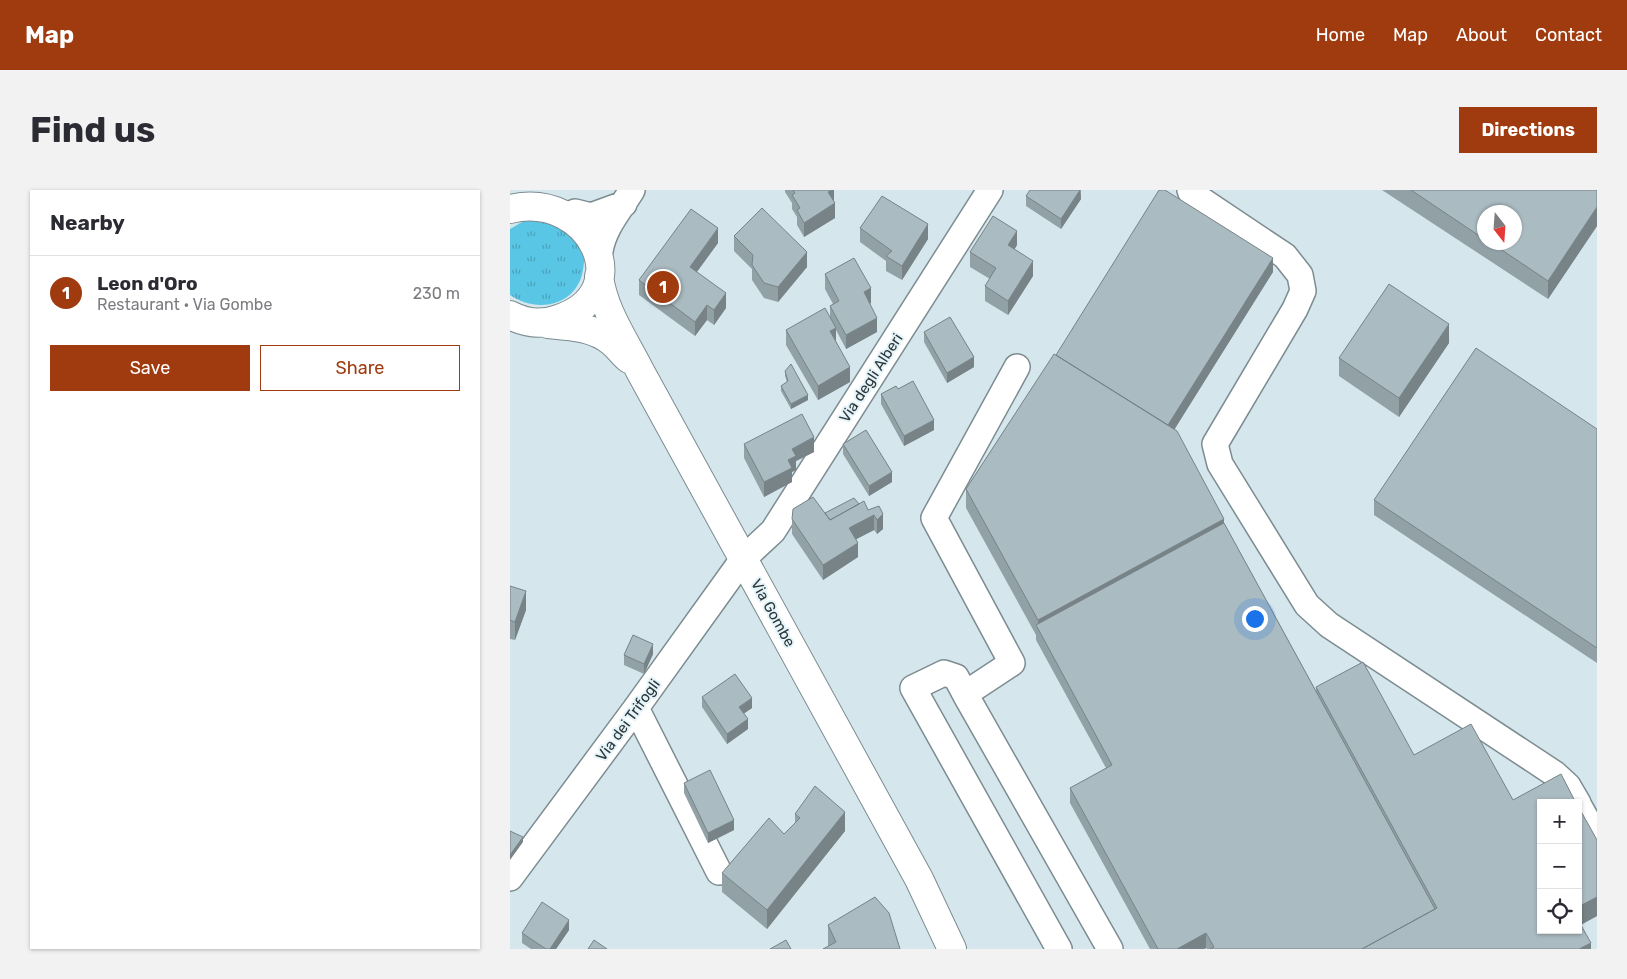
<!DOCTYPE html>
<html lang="en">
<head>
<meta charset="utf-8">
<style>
	:root { --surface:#fff; --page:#f2f2f3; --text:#2b2b33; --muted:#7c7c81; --line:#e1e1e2; --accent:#a03b10 }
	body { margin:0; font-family:Rubik,sans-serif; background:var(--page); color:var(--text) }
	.controls { position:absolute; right:15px; bottom:15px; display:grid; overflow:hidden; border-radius:0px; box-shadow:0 1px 4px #0004 }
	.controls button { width:45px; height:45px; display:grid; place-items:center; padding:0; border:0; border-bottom:1px solid var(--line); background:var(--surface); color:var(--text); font:25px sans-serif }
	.compass { position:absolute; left:967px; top:15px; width:45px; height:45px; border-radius:50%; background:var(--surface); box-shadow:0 1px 4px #0004; rotate:163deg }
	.you { position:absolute; left:744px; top:428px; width:18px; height:18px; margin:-12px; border:4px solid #fff; border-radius:50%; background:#1a73e8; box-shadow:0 0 0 8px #1a73e833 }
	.badge { display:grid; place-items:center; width:32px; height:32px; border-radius:50%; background:var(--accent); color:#fff; font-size:16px; font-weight:700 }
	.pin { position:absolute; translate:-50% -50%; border:2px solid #fff; box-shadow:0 1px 5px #0006 }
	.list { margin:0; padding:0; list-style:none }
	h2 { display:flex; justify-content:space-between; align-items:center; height:65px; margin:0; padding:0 20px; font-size:21px }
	h2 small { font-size:16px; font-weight:400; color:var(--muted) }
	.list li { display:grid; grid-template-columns:32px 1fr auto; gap:15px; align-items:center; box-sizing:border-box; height:75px; padding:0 20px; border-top:1px solid var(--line) }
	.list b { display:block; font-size:19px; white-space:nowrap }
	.list p { margin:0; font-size:16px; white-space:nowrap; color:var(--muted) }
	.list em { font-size:16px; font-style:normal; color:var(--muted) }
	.actions { display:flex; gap:10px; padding:15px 20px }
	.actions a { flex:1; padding:11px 0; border:1px solid var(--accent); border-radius:0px; text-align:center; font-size:18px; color:var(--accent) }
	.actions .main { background:var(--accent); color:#fff }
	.icon { flex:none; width:28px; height:28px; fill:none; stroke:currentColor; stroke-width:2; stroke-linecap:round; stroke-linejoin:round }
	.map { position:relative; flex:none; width:1087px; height:759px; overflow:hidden; border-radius:0px }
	header { display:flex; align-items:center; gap:30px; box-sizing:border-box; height:70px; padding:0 25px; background:var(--accent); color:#fff }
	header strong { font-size:24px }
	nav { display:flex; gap:28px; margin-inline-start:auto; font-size:18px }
	.intro { display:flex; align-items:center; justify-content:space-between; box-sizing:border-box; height:120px; padding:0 30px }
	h1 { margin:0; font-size:35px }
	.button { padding:12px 22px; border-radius:0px; background:var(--accent); color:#fff; font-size:18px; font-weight:700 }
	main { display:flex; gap:30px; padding:0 30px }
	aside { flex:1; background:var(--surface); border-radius:0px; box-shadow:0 1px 4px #0004 }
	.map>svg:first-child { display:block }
</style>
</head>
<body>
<header>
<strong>Map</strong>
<nav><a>Home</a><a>Map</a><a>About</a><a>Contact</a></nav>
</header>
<div class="intro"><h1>Find us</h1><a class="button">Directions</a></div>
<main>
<aside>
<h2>Nearby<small></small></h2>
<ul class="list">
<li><span class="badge">1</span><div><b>Leon d'Oro</b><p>Restaurant · Via Gombe</p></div><em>230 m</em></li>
</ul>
<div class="actions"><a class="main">Save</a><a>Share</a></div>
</aside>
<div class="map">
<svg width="1087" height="759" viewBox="0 0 1087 759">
	<defs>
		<pattern id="grass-tufts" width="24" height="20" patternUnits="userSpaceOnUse" patternTransform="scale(1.25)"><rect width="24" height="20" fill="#59c6e6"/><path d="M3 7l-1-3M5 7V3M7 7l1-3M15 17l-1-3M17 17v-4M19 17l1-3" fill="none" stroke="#4aa2bb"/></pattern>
	</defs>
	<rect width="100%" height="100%" fill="#d5e7ed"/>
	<path fill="url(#grass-tufts)" d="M28 28C34 29 45 30 51 33 55 36 60 44 63 48 66 52 71 56 73 61 75 66 74 74 73 80 67 116 27 124 0 105V39L14 31Z"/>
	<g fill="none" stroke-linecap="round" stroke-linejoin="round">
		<g stroke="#7c8c91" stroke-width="28">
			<path id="minor" d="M680 0 681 3 775 66 790 85 793 101 785 119 705 254 710 274 797 415 819 435 1045 584 1058 596 1068 613
				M65 22 81 26 114 14
				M90 61C94 37 110 20 122 0
				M507 177 424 328 502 473 455 504 600 759
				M455 504 446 487 434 483 403 498 549 759
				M126 518 209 682
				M1068 614 1087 648
				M0 688 126 518 233 369 263 341 480 0"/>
		</g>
		<g stroke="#7c8c91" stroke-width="30">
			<path id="major" d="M0 19C81 0 130 103 48 129 32 135 15 133 0 125
				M89 86C93 120 115 151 130 181L409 689 442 759
				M38 134C60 136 84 137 102 152 108 157 113 164 119 169"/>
		</g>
		<use href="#minor" stroke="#fff" stroke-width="25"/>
		<use href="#major" stroke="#fff" stroke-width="28"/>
	</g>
	<path fill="#92a1a6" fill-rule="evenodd" d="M275 0H324V11L325 28 294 47 287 35V27L282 19V13L275 2Z
		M571 0V9L551 39 516 16V6Z
		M872 0H1087V36L1038 109ZM974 22 1004 52H974Z
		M350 38 418 49 392 90 376 81V71L350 52Z
		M224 46 297 77 268 112 254 108 242 90V79L224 61Z
		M208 53 187 82 216 118 204 135 197 130 185 146 129 105V90Z
		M507 55 504 60 523 86 498 125 475 111V96L480 89 460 77V62Z
		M763 82 664 239 714 333 806 501V497L904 565 1003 610 1087 650V726L1071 735 1081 759H697L696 758 694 759H640L560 613V598L596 578 526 450V445L456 318V299L546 165Z
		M315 84 361 113 360 114 367 142 336 159 326 140V151L340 192 308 210 276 155V140L320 128V116L323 114 315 99Z
		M414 142 464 177 437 193 414 152Z
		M939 153 889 227 829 186V168Z
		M275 181 298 210 281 219 271 201V196L277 192 275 186Z
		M371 204 424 240 394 256 371 214Z
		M1087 239V473L864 325V310Z
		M234 254 304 262 286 271V280L282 282V292L254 307 234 268Z
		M333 254 382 292 359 306 333 264Z
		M349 314 358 320 369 316 373 339 367 344 364 340 346 349 348 367 313 390 282 344V329L315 323Z
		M0 396 16 420 5 450 0 449Z
		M143 464 134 484 114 475V465Z
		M192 507 242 518 234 523 238 539 217 554 192 517Z
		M174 593 224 640 198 653 174 603Z
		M285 624 335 641 257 739 212 702V683L274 644 285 633Z
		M318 735 390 759 318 756Z
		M59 740 46 759H21L12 753V743Z"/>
	<path fill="#778387" d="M322 0H324V13L318 2Z
		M570 0 571 9 551 39V29Z
		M325 13V28L294 47V33Z
		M1087 17V36L1038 109V91Z
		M418 34V49L392 90V76Z
		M208 38V53L180 91V77Z
		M507 41V55L498 70V55Z
		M297 62V77L268 112V97Z
		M763 68V82L656 253V238Z
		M523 71V86L498 125V111Z
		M361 98V113L354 117V102Z
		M216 103V118L204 135V120Z
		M197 115V130L185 146V132Z
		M367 128V142L336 159V145Z
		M939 134V153L889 227V208Z
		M326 138V152L320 141Z
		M464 167V177L437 193V183Z
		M340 177V192L308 210V196Z
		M298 205V210L281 219V214Z
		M424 230V240L394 256V246Z
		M304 247V262L286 271V280L282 282V292L254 307V292L278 270 282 259Z
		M382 282V292L359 306V296Z
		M373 324V339L367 344V330Z
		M364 325V340L339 353V338Z
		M714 329V347L528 439V430Z
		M348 353V367L313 390V375Z
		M16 401V420L5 450V432Z
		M143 454V464L134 484V474Z
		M242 508V518L229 527V517Z
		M238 529V539L217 554V544Z
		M335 622V641L257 739V720Z
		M224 630V640L198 653V643Z
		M13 647V652L0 670V665Z
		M1087 707V726L1068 736V717Z
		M59 730V740L46 759H40Z
		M696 743V758L694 759H667Z
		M1081 753V759H1069Z"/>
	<path fill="#aabbc1" stroke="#778387" d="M283 0H322L318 2 325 13 294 33 287 20 290 18 282 5 285 3Z
		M520 0H570L551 29 516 6Z
		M649 0H655L763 68 658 235 546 165Z
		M901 0H1087V17L1038 91 980 52H1004V22H974V49Z
		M372 6 418 34 392 76 376 66 382 61 350 38Z
		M252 18 297 62 268 97 254 93 242 75 243 65 224 46Z
		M181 19 208 38 180 77 216 103 204 120 197 115 185 132 129 90Z
		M483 26 507 41 498 55 523 71 498 111 475 96 486 78 460 62Z
		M344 68 361 98 354 102 367 128 336 145 320 116 329 111 315 84Z
		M879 94 939 134 889 208 829 168Z
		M315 118 326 138 320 141 340 177 308 196 276 140Z
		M440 127 464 167 437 183 414 142Z
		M966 158 1087 239V458L864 310Z
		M544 164 667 241 714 329 528 430 456 299Z
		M281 174 298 205 281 214 271 196 278 191 275 181Z
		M403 191 424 230 394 246 371 204 386 196 388 199Z
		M292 224 304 247 282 259 286 266 278 270 282 278 254 292 234 254Z
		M356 240 382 282 359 296 333 254Z
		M303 307 320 330 354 311 358 320 369 316 373 324 367 330 364 325 339 338 348 353 313 375 282 329 283 319Z
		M344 308 349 314 320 330 315 323Z
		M714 333 925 719 852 759H700L704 757 696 743 667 759H648L560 598 602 575 526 435Z
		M0 396 16 401 5 432 0 430Z
		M123 445 143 454 134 474 114 465Z
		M853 472 904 565 961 534 1003 610 1051 584 1066 613H1031V740H1068V730L1081 753 1069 759H852L927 718 806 497Z
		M225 484 242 508 229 517 238 529 217 544 192 507Z
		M200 580 224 630 198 643 174 593Z
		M305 596 335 622 257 720 212 683 259 628 274 644 290 628 285 624Z
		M1068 616 1087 650V707L1068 717Z
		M0 641 13 647 0 665Z
		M365 707 379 723 390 759H313L326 752 318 735Z
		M32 712 59 730 40 759H36L12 743Z
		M84 750 97 759H78Z
		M276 750 281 759H260Z"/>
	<g text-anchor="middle" stroke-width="4" stroke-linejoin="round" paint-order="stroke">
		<g font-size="15" fill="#2e3537" stroke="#e3f4fa">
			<text transform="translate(361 188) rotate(-57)" y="5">Via degli Alberi</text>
			<text transform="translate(263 423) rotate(61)" y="5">Via Gombe</text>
			<text transform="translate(118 530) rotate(-54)" y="5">Via dei Trifogli</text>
		</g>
	</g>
</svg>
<div class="controls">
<button>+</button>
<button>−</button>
<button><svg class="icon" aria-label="locate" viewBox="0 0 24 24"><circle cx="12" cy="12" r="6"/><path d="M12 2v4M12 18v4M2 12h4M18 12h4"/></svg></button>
</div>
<svg class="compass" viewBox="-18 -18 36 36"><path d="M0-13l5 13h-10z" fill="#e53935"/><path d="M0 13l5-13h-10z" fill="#7c7c81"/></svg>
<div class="you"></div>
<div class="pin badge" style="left:153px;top:97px">1</div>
</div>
</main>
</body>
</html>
